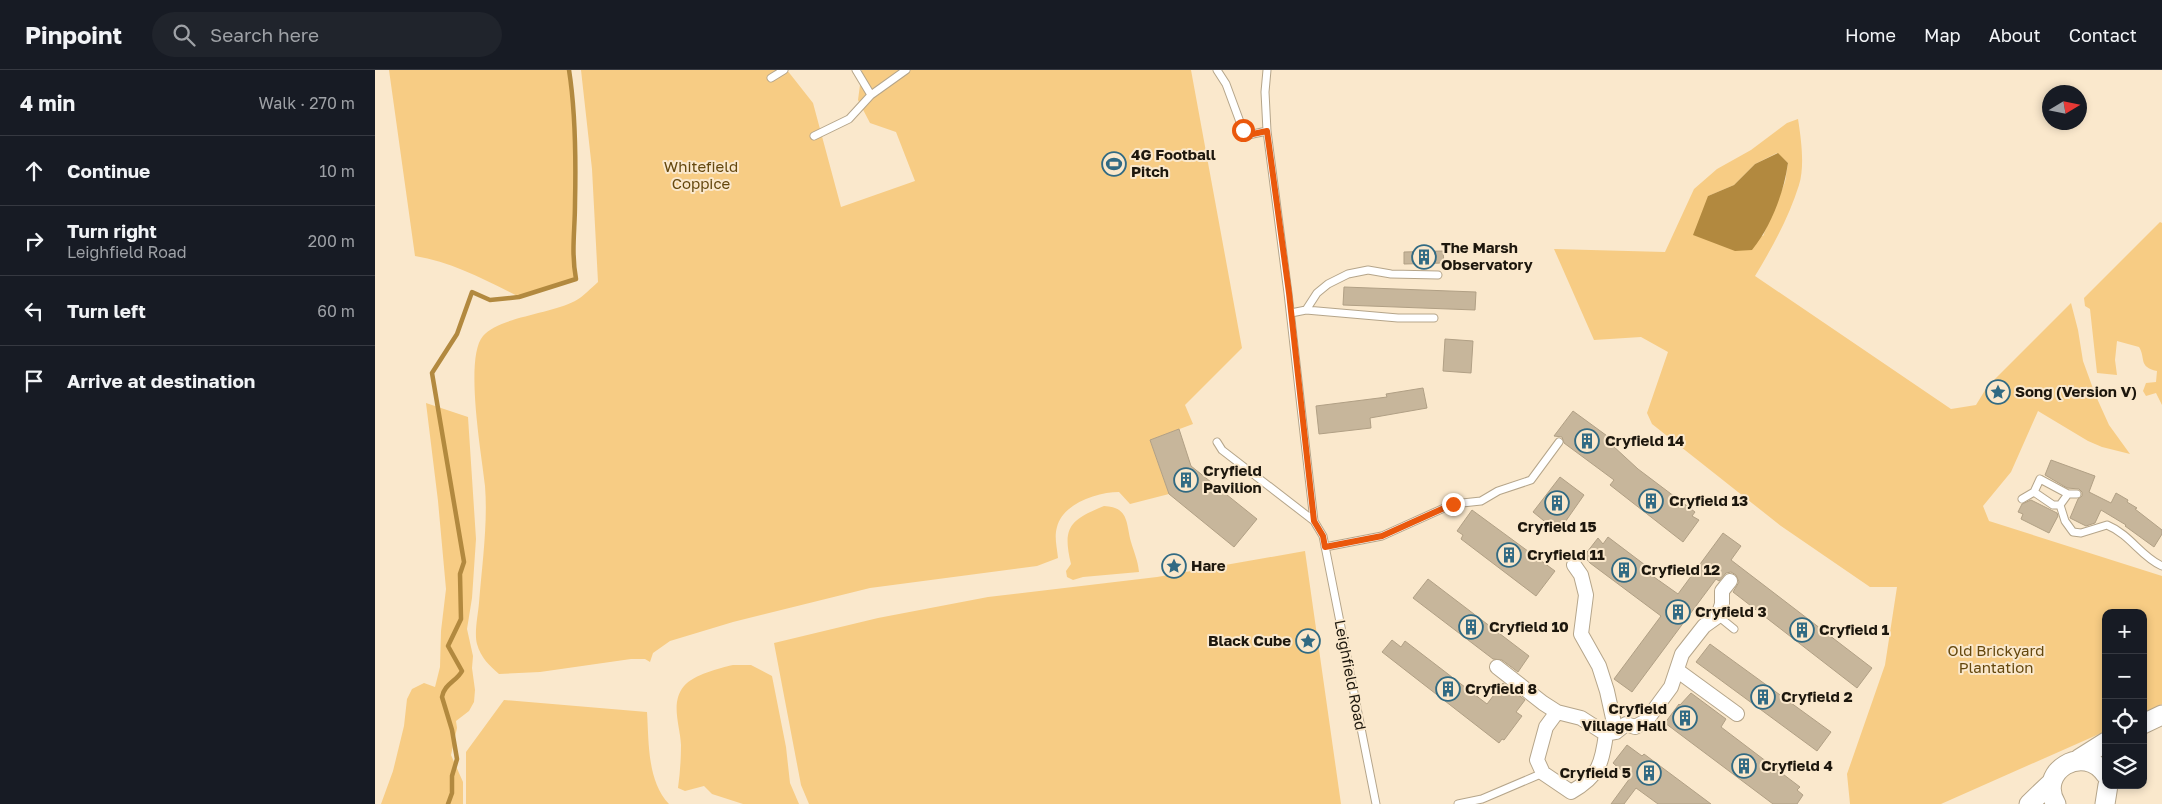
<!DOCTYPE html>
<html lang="en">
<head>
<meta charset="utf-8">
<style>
	:root { --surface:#171b24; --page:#20242c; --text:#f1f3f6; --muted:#9ea1a6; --line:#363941 }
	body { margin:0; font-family:"Golos Text",sans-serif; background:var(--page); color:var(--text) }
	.controls { position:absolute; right:15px; bottom:15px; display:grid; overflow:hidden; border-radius:10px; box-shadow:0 2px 8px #0003 }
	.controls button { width:45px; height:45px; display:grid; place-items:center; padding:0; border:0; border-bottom:1px solid var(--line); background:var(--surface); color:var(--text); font:25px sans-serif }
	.compass { position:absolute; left:1667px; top:15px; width:45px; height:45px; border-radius:50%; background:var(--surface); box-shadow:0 2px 8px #0003; rotate:80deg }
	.stop { position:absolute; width:15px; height:15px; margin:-11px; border:4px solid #ea580c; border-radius:50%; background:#fff }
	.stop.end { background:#ea580c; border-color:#fff; box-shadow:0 1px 5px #0008 }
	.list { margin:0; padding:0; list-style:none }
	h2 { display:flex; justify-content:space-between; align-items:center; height:65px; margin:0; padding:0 20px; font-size:21px }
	h2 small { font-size:16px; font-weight:400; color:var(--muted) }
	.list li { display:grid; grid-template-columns:32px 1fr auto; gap:15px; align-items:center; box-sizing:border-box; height:70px; padding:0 20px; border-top:1px solid var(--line) }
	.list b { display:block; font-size:19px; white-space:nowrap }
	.list p { margin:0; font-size:16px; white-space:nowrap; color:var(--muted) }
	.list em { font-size:16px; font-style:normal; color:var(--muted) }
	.icon { flex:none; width:28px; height:28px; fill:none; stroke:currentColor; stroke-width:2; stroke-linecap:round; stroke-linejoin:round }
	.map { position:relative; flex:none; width:1787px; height:734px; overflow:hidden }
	header { display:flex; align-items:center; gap:30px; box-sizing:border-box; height:70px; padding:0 25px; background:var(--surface); border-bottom:1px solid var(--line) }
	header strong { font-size:24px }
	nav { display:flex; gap:28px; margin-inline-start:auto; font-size:18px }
	.search { width:350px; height:45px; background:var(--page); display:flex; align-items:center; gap:12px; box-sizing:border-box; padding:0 18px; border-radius:28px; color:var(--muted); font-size:19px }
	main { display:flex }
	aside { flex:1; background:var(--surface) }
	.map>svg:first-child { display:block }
</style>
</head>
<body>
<header>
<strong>Pinpoint</strong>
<div class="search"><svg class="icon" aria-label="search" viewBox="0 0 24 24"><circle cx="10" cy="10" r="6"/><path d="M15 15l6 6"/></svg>Search here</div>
<nav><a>Home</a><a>Map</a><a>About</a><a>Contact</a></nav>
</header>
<main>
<aside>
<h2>4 min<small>Walk · 270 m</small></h2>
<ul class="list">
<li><svg class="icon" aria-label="ahead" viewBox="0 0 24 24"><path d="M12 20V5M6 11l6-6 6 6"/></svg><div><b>Continue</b></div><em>10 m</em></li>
<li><svg class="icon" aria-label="right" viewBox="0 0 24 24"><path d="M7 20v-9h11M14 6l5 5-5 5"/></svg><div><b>Turn right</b><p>Leighfield Road</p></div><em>200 m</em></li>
<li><svg class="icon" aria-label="left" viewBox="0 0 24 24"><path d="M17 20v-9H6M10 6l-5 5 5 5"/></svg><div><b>Turn left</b></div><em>60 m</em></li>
<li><svg class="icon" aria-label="arrive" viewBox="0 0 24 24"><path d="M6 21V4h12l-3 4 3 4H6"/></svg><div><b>Arrive at destination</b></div></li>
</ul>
</aside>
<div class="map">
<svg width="1787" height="734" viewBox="0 0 1787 734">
	<rect width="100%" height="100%" fill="#fae8cc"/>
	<path fill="#f7cc84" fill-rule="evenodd" d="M14 0H194C201 44 201 89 200 133 200 161 196 181 201 209L144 227C111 210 77 192 40 186Z
		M206 0H412L438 33 466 137 540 111 521 62 495 53 483 30 487 0H816L867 278 810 335 818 354 775 370 794 424 755 434 744 422C723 422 688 433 682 457 679 467 682 477 683 488L662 496 495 518 358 552 295 571 278 583 275 592 270 589H256L165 602 124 604C114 595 106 588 102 574 99 563 103 545 104 533 107 495 113 453 110 416 107 386 89 288 108 266 124 247 176 244 200 231 208 227 216 218 223 212L217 99Z
		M1423 49C1426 68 1430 96 1424 115 1414 147 1397 178 1380 206L1576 339 1601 335 1612 317 1696 233 1703 260 1708 291 1720 324 1734 355 1755 384 1727 377 1713 371 1663 341 1636 402 1608 436 1614 451 1787 506V634L1768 643V543H1731V661L1566 734H1475L1472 704 1510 595 1522 517H1495L1406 456 1277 354 1272 343 1293 282 1266 267 1219 270 1179 179 1290 182 1319 119 1342 99 1376 80 1412 53ZM1402 83 1413 93 1410 112 1388 166 1333 126 1359 115 1380 94Z
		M1785 152 1787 153V335L1781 323 1771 326 1768 321 1771 313 1781 312 1782 301C1763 297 1771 288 1764 277L1742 271 1740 290 1742 305 1722 303 1715 239 1710 236 1709 228Z
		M51 333 93 347 101 469 97 528 92 559 98 586 97 598 100 620 99 632 94 641 81 651 82 658 76 685 88 712V734H6L18 701 29 656 32 629 37 619 49 613 60 617 65 597 66 561 71 519 63 431Z
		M729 436C754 437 751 453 756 472 759 482 763 491 764 502L708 507 698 510 692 507 691 501 696 494C687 457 695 450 729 436Z
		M930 481 966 734H434L426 715 399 573 503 548 613 527 782 507Z
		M358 595H376L397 606 411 677 415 713 424 734H368L337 724 329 716 310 721 303 718C305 704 306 689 306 675 305 655 295 633 309 616 318 605 345 598 358 595Z
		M129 630 272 642C274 672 272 711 294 734H91V682Z"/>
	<path fill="#b2893f" d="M1403 83 1413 93C1409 122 1396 157 1377 180L1360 181 1318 165 1333 126 1359 115 1380 94Z"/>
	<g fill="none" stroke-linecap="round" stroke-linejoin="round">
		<path stroke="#b2893f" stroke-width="4.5" d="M73 734 77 723V706L82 689 77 660 67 627C69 614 82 611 87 601L73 576 86 549 85 504 89 492 57 303 82 264 97 222 115 230 144 227 201 209C196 181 200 161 200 133 201 89 201 44 194 0"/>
	</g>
	<path fill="#c7b69b" stroke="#b1a085" d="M1068 181 1069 193 1029 194V182Z
		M969 217 1101 222 1100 240 968 235Z
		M1070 269 1098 271 1096 303 1068 301Z
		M1048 318 1052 338 995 348 996 358 944 364 941 336 1012 327 1011 324Z
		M1198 341 1239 371 1237 375 1263 399 1320 442 1317 446 1324 450 1308 472 1235 415 1239 410 1189 373 1187 367 1179 366Z
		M804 359 816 396 882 449 859 477 794 424 775 370Z
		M1676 390 1720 406 1714 422 1736 433 1741 423 1753 430 1752 432 1762 438 1760 439 1787 460V464L1779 477 1750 456 1751 455 1726 440 1720 453 1711 456 1695 448 1703 429 1707 426V422L1704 419 1692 418 1670 405Z
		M1185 407 1209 425 1188 455 1184 452 1179 459 1158 442Z
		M1656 430 1682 443 1683 446 1674 463 1646 449 1648 444 1643 442 1647 434Z
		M1097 440 1180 501 1161 526 1086 469 1088 465 1082 461Z
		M1348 463 1366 476 1356 490 1497 598 1482 618 1358 522 1364 512 1361 505 1356 502 1351 503 1344 511 1341 509 1257 622 1239 609 1286 546 1215 493 1209 486 1223 468 1228 474 1233 467 1274 498 1272 502 1303 524Z
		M1053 509 1154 586 1143 602 1127 590 1118 589 1038 528Z
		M1017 570 1026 577 1030 571 1112 634 1128 613 1150 630 1141 642 1147 646 1129 670 1127 669 1124 673 1007 582Z
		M1335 574 1456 662 1442 681 1321 592Z
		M1316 623 1351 649 1346 657 1425 717 1422 720 1428 725 1422 734H1398L1290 653 1304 634 1305 635Z
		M1252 675 1267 686 1269 684 1336 734H1283L1261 718 1249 734H1236L1255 708 1238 693Z"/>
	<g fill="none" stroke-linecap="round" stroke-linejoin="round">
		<g stroke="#b5a58a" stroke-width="9">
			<path id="lane" d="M481 0 496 25
				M842 0 851 14 868 60 873 65 892 61
				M892 0 890 22 892 61 913 223 939 451 948 466 1001 734
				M396 8 409 0
				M439 66 474 49 496 25 531 0
				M931 240 942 223 953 214 973 204 993 200 1016 204 1063 205
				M916 243 931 240 1023 248H1059
				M842 372 847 380 939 451
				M1665 409 1693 424 1685 435H1678L1659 422Z
				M1693 424H1702
				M1647 429 1659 422
				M1685 435 1690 451 1698 462 1706 463 1732 455C1756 465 1765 486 1787 496
				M950 477 1007 466 1078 434 1106 431 1123 421 1156 410 1184 372
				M1343 546 1359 559
				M1083 734 1107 729 1168 703"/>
		</g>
		<g stroke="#b5a58a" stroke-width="16">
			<path id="street" d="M1122 597 1168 633 1182 642 1206 648 1231 664 1241 662 1232 621 1224 596 1206 564 1211 525 1206 505 1199 495
				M1303 601 1362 644
				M1182 642 1171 657 1162 690 1168 703 1196 722C1224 706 1227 694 1231 664
				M1241 662 1251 654 1260 657 1271 651 1296 617 1307 584 1329 556 1343 546 1347 534V521L1355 511"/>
		</g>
		<g stroke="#b5a58a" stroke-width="21">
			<path id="secondary" d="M1768 654 1787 645
				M1704 689 1731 672
				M1654 734 1676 713
				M1681 734C1661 702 1709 672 1731 705
				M1730 734 1733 715"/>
		</g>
		<use href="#lane" stroke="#fff" stroke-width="7"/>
		<use href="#street" stroke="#fff" stroke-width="14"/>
		<use href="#secondary" stroke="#fff" stroke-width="19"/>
	</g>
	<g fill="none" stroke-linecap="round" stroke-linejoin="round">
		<path stroke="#ea580c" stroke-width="6" d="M868 60 873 65 892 61 914 223 939 451 948 466 950 477 1007 466 1078 434"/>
	</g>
	<defs>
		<g id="stadium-ring" transform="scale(1.25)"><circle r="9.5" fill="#fae8cc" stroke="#316a83" stroke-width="1.5"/><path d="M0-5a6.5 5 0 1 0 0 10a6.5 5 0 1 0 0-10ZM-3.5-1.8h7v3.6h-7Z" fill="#316a83"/></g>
		<g id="building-ring" transform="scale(1.25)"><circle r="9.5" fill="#fae8cc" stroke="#316a83" stroke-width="1.5"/><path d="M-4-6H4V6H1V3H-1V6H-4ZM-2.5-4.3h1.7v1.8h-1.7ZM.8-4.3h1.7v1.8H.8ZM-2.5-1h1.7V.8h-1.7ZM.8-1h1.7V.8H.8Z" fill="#316a83"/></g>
		<g id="sight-ring" transform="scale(1.25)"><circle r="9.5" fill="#fae8cc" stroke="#316a83" stroke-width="1.5"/><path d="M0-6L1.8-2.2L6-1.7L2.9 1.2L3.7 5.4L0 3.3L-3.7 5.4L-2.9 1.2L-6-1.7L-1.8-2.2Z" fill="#316a83"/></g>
	</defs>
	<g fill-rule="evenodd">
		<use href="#stadium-ring" x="739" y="94"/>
		<use href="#building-ring" x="1049" y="187"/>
		<use href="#sight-ring" x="1623" y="322"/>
		<use href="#building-ring" x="1212" y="371"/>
		<use href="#building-ring" x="811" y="410"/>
		<use href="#building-ring" x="1276" y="431"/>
		<use href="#building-ring" x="1182" y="433"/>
		<use href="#building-ring" x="1134" y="485"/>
		<use href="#sight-ring" x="799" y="496"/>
		<use href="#building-ring" x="1249" y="500"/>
		<use href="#building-ring" x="1303" y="542"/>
		<use href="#building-ring" x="1096" y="557"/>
		<use href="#building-ring" x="1427" y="560"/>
		<use href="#sight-ring" x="933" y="571"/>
		<use href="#building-ring" x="1073" y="619"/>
		<use href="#building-ring" x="1388" y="627"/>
		<use href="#building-ring" x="1310" y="648"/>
		<use href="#building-ring" x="1369" y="696"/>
		<use href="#building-ring" x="1274" y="703"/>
	</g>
	<g text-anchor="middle" stroke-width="4" stroke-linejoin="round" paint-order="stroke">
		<g font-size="15" font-weight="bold" fill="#1d170d" stroke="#fae8cc" text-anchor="start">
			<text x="756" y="90">4G Football<tspan x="756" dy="17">Pitch</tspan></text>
			<text x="1066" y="183">The Marsh<tspan x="1066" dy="17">Observatory</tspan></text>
			<text x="1640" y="327">Song (Version V)</text>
			<text x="1230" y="376">Cryfield 14</text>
			<text x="828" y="406">Cryfield<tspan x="828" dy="17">Pavilion</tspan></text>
			<text x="1294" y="436">Cryfield 13</text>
			<text x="1182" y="462" text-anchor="middle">Cryfield 15</text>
			<text x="1152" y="490">Cryfield 11</text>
			<text x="816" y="501">Hare</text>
			<text x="1266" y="505">Cryfield 12</text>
			<text x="1320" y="547">Cryfield 3</text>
			<text x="1114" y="562">Cryfield 10</text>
			<text x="1444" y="565">Cryfield 1</text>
			<text x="916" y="576" text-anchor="end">Black Cube</text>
			<text x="1090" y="624">Cryfield 8</text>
			<text x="1406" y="632">Cryfield 2</text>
			<text x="1292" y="644" text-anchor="end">Cryfield<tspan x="1292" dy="17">Village Hall</tspan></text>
			<text x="1386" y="701">Cryfield 4</text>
			<text x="1256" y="708" text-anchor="end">Cryfield 5</text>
		</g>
		<g font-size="15" fill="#64470d" stroke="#fae8cc">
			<text x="326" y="102">Whitefield<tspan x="326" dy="17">Coppice</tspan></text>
			<text x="1621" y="586">Old Brickyard<tspan x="1621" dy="17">Plantation</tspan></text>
		</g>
		<g font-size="15" fill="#1d170d" stroke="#fae8cc">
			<text transform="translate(975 605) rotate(79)" y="5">Leighfield Road</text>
		</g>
	</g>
</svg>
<div class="controls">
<button>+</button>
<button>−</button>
<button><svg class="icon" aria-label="locate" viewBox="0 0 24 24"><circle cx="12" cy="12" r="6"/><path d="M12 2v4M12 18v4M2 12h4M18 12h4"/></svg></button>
<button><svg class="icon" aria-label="layers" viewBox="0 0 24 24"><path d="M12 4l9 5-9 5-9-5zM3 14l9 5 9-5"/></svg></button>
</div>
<svg class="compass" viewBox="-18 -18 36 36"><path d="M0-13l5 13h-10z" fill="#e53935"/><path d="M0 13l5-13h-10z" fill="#9ea1a6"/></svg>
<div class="stop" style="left:868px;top:60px"></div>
<div class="stop end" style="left:1078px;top:434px"></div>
</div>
</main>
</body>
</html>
